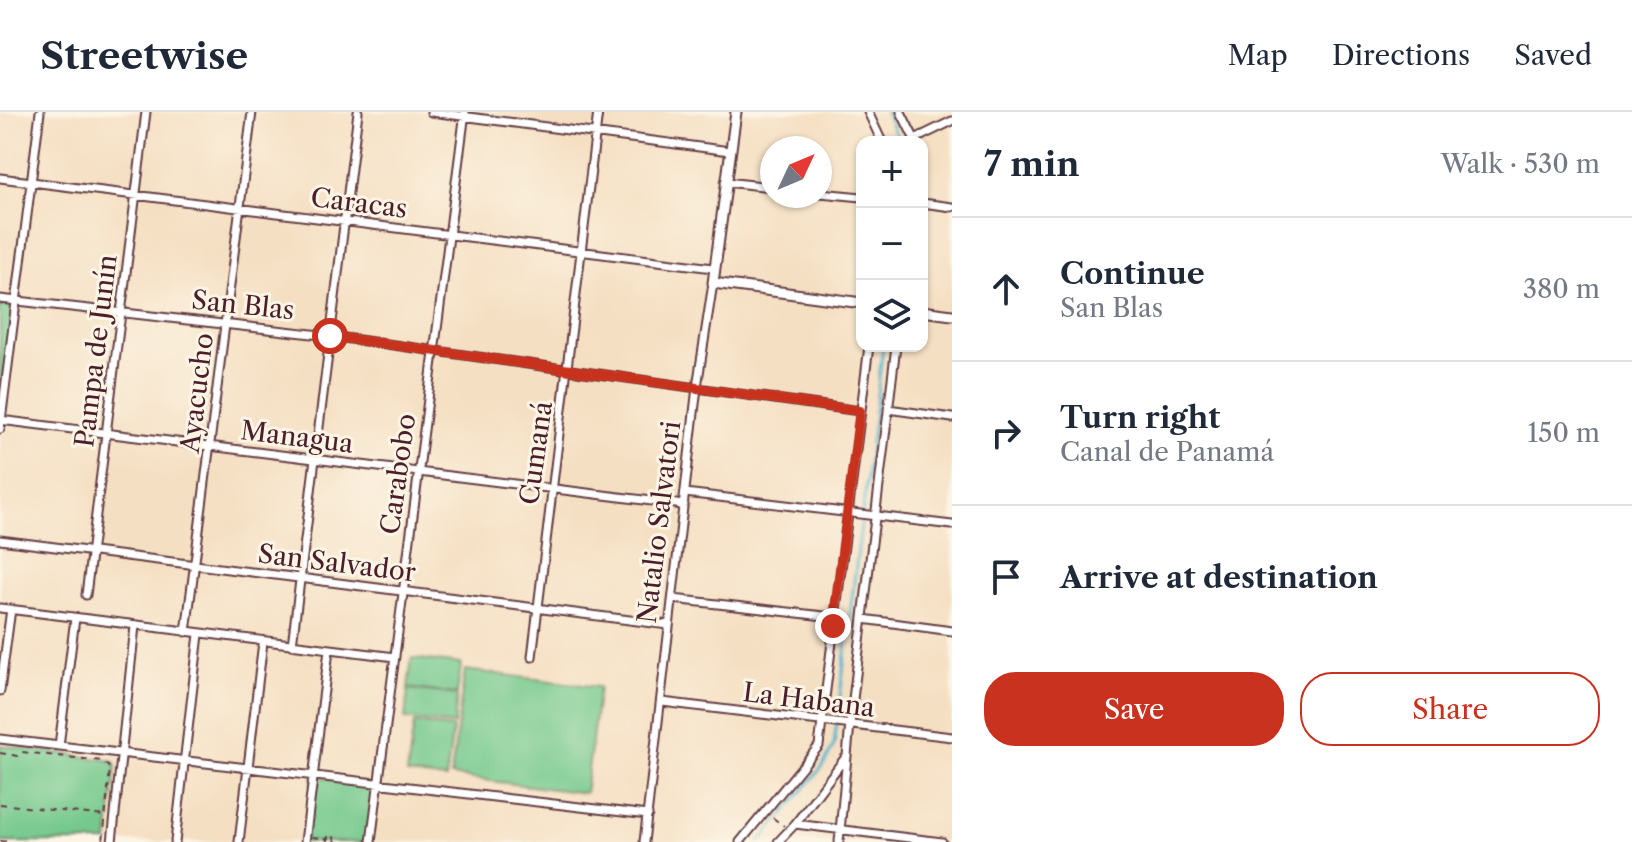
<!DOCTYPE html>
<html lang="en">
<head>
<meta charset="utf-8">
<style>
	:root { --surface:#fff; --page:#f2f2f3; --text:#1f2937; --muted:#747a83; --line:#e0e1e3; --accent:#c8321e }
	body { margin:0; font-family:"Libre Caslon Text",serif; background:var(--page); color:var(--text) }
	.controls { position:absolute; right:24px; top:24px; display:grid; overflow:hidden; border-radius:16px; box-shadow:0 2px 6px #0004 }
	.controls button { width:72px; height:72px; display:grid; place-items:center; padding:0; border:0; border-bottom:2px solid var(--line); background:var(--surface); color:var(--text); font:40px sans-serif }
	.compass { position:absolute; left:760px; top:24px; width:72px; height:72px; border-radius:50%; background:var(--surface); box-shadow:0 2px 6px #0004; rotate:46deg }
	.stop { position:absolute; width:24px; height:24px; margin:-18px; border:6px solid #c8321e; border-radius:50%; background:#fff }
	.stop.end { background:#c8321e; border-color:#fff; box-shadow:0 2px 8px #0008 }
	.list { margin:0; padding:0; list-style:none }
	h2 { display:flex; justify-content:space-between; align-items:center; height:104px; margin:0; padding:0 32px; font-size:34px }
	h2 small { font-size:26px; font-weight:400; color:var(--muted) }
	.list li { display:grid; grid-template-columns:52px 1fr auto; gap:24px; align-items:center; box-sizing:border-box; height:144px; padding:0 32px; border-top:2px solid var(--line) }
	.list b { display:block; font-size:30px; white-space:nowrap }
	.list p { margin:0; font-size:26px; white-space:nowrap; color:var(--muted) }
	.list em { font-size:26px; font-style:normal; color:var(--muted) }
	.actions { display:flex; gap:16px; padding:24px 32px }
	.actions a { flex:1; padding:18px 0; border:2px solid var(--accent); border-radius:32px; text-align:center; font-size:28px; color:var(--accent) }
	.actions .main { background:var(--accent); color:#fff }
	.icon { flex:none; width:44px; height:44px; fill:none; stroke:currentColor; stroke-width:2; stroke-linecap:round; stroke-linejoin:round }
	.map { position:relative; flex:none; width:952px; height:730px; overflow:hidden }
	header { display:flex; align-items:center; gap:48px; box-sizing:border-box; height:112px; padding:0 40px; background:var(--surface); border-bottom:2px solid var(--line) }
	header strong { font-size:38px }
	nav { display:flex; gap:44px; margin-inline-start:auto; font-size:28px }
	main { display:flex }
	aside { flex:1; background:var(--surface) }
	.map>svg:first-child { display:block }
</style>
</head>
<body>
<header>
<strong>Streetwise</strong>
<nav><a>Map</a><a>Directions</a><a>Saved</a></nav>
</header>
<main>
<div class="map">
<svg width="952" height="730" viewBox="0 0 952 730">
	<rect width="100%" height="100%" fill="#fcf5e5"/>
	<filter id="ink" filterUnits="userSpaceOnUse"><feTurbulence type="fractalNoise" baseFrequency=".0125" numOctaves="2"/><feDisplacementMap in="SourceGraphic" scale="16" xChannelSelector="R" yChannelSelector="G"/><feConvolveMatrix kernelMatrix="1 2 1 2 8 2 1 2 1" color-interpolation-filters="sRGB"/></filter>
	<filter id="wash" filterUnits="userSpaceOnUse"><feTurbulence type="fractalNoise" baseFrequency=".006" numOctaves="4" result="noise"/><feDisplacementMap in="SourceGraphic" scale="32" xChannelSelector="R" yChannelSelector="G"/><feGaussianBlur stdDeviation="1.8" result="paint"/><feColorMatrix in="noise" values="0 0 0 0 0 0 0 0 0 0 0 0 0 0 0 0 0 1.4 0 .05"/><feComposite in="paint" operator="in"/></filter>
	<g filter="url(#wash)">
		<rect width="100%" height="100%" fill="#f5dfc2"/>
		<path fill="#75c98d" stroke="#60745c" stroke-width="2" d="M0 187 16 189 0 308Z
			M412 546 461 552 457 582 408 576Z
			M465 558 599 575 585 681 451 664Z
			M408 577 457 583 454 613 405 607Z
			M414 611 453 616 446 667 407 662Z
			M0 633 114 649 116 654 108 730H0Z
			M313 664 379 673 371 730H305Z"/>
		<g fill="none" stroke-linecap="round" stroke-linejoin="round">
			<path stroke="#4eb3cd" stroke-width="3" d="M886 0 899 30
				M760 730 823 654 834 633 883 234"/>
		</g>
	</g>
	<g filter="url(#ink)">
		<g fill="none" stroke-linecap="round" stroke-linejoin="round">
			<g stroke="#643c42" stroke-width="11">
				<path id="minor" d="M431 0 730 39
					M868 0 882 30
					M901 0 916 30
					M915 27 952 9
					M0 66 713 156
					M725 70 772 75
					M820 81 862 85
					M922 91 952 95
					M0 187 330 224 860 299
					M888 297 952 306
					M0 308 684 393
					M0 317 40 0
					M685 381 952 413
					M0 428 669 513
					M86 483 146 0
					M673 487 833 505
					M0 496 395 545
					M863 507 952 519
					M186 520 252 0
					M292 533 358 0
					M532 545 598 0
					M0 579 11 497
					M662 590 952 625
					M0 627 648 703
					M59 634 75 506
					M795 712 942 730
					M112 730 135 514
					M175 730 199 522
					M239 730 263 530
					M305 730 329 538
					M371 730 465 0
					M644 730 697 275 713 171
					M740 730 819 634 869 234
					M778 730 795 712 845 646
					M839 730 850 612 896 234"/>
			</g>
			<g stroke="#643c42" stroke-width="13">
				<path id="tertiary" d="M736 0 713 171 862 191
					M922 199 952 203"/>
			</g>
			<path stroke="#643c42" stroke-width="2" stroke-dasharray="6 6" stroke-linecap="butt" d="M842 516 855 517
				M0 641 17 644 22 640 102 649 110 656 103 730
				M0 692 105 704
				M773 706 784 714
				M313 725 327 727
				M0 729 11 730
				M327 730 328 725 333 723 336 730"/>
			<use href="#minor" stroke="#fff" stroke-width="7"/>
			<use href="#tertiary" stroke="#fff" stroke-width="9"/>
		</g>
	</g>
	<g fill="none" stroke-linecap="round" stroke-linejoin="round" filter="url(#ink)">
		<path stroke="#c8321e" stroke-width="10" d="M330 224 860 299 833 514"/>
	</g>
	<g text-anchor="middle" stroke-width="6" stroke-linejoin="round" paint-order="stroke">
		<g font-size="26" fill="#4a1f2b" stroke="#fcf5e5">
			<text transform="translate(359 91) rotate(7)" y="9">Caracas</text>
			<text transform="translate(243 193) rotate(6)" y="9">San Blas</text>
			<text transform="translate(96 239) rotate(-83)" y="9">Pampa de Junín</text>
			<text transform="translate(197 281) rotate(-83)" y="9">Ayacucho</text>
			<text transform="translate(297 325) rotate(7)" y="9">Managua</text>
			<text transform="translate(536 341) rotate(-82)" y="9">Cumaná</text>
			<text transform="translate(398 362) rotate(-82)" y="9">Carabobo</text>
			<text transform="translate(659 410) rotate(-83)" y="9">Natalio Salvatori</text>
			<text transform="translate(337 451) rotate(7)" y="9">San Salvador</text>
			<text transform="translate(809 588) rotate(7)" y="9">La Habana</text>
		</g>
	</g>
</svg>
<div class="controls">
<button>+</button>
<button>−</button>
<button><svg class="icon" aria-label="layers" viewBox="0 0 24 24"><path d="M12 4l9 5-9 5-9-5zM3 14l9 5 9-5"/></svg></button>
</div>
<svg class="compass" viewBox="-18 -18 36 36"><path d="M0-13l5 13h-10z" fill="#e53935"/><path d="M0 13l5-13h-10z" fill="#747a83"/></svg>
<div class="stop" style="left:330px;top:224px"></div>
<div class="stop end" style="left:833px;top:514px"></div>
</div>
<aside>
<h2>7 min<small>Walk · 530 m</small></h2>
<ul class="list">
<li><svg class="icon" aria-label="ahead" viewBox="0 0 24 24"><path d="M12 20V5M6 11l6-6 6 6"/></svg><div><b>Continue</b><p>San Blas</p></div><em>380 m</em></li>
<li><svg class="icon" aria-label="right" viewBox="0 0 24 24"><path d="M7 20v-9h11M14 6l5 5-5 5"/></svg><div><b>Turn right</b><p>Canal de Panamá</p></div><em>150 m</em></li>
<li><svg class="icon" aria-label="arrive" viewBox="0 0 24 24"><path d="M6 21V4h12l-3 4 3 4H6"/></svg><div><b>Arrive at destination</b></div></li>
</ul>
<div class="actions"><a class="main">Save</a><a>Share</a></div>
</aside>
</main>
</body>
</html>
